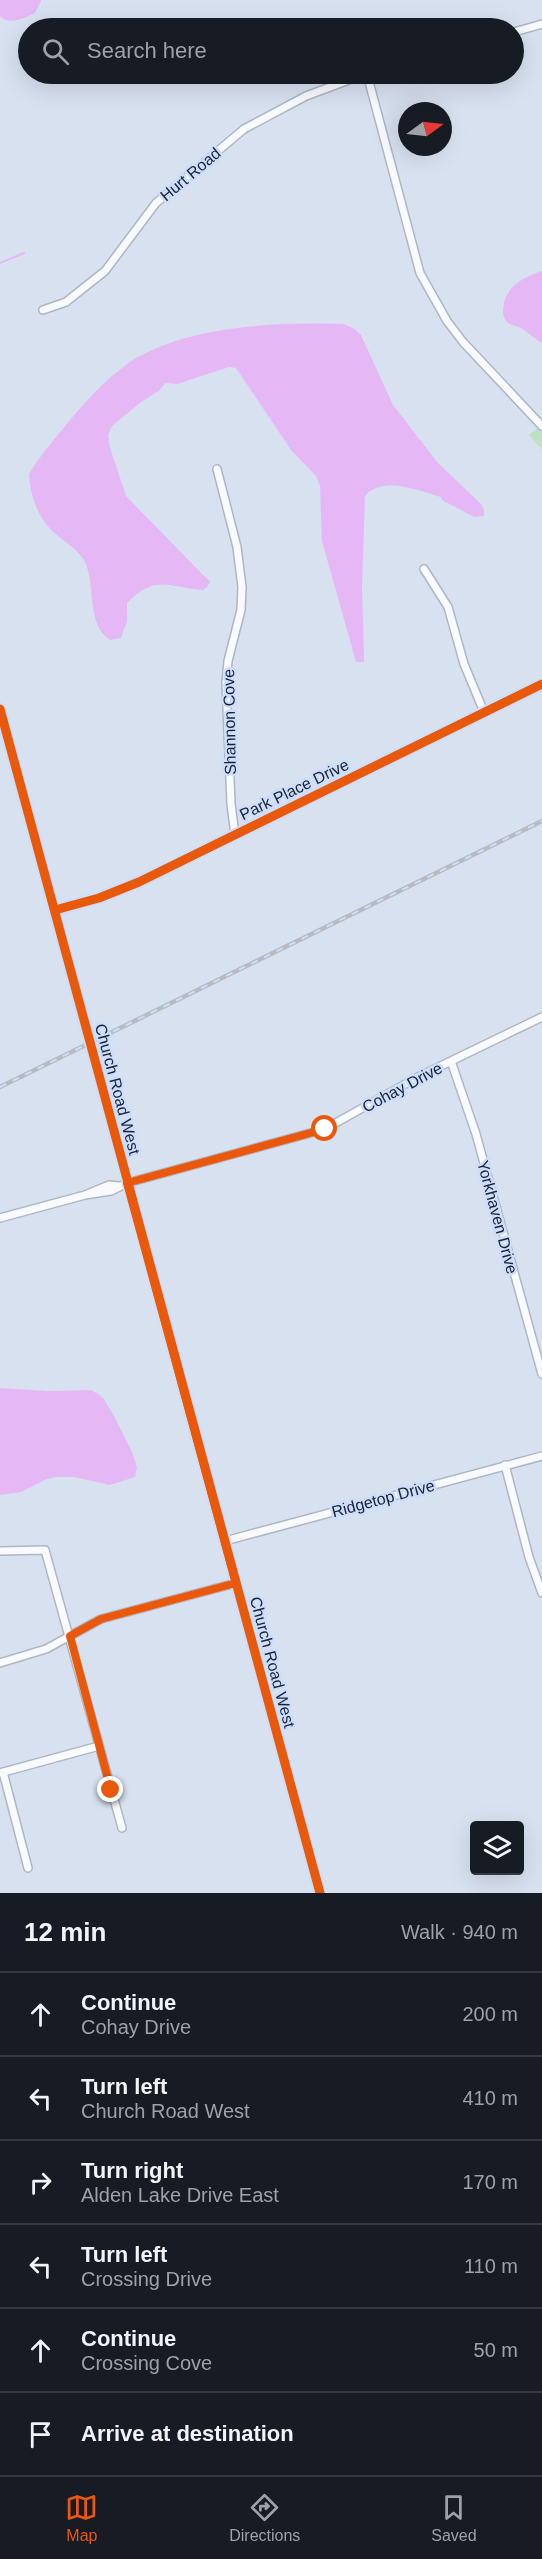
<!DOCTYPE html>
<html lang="en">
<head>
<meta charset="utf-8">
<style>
	:root { --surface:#171b24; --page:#242831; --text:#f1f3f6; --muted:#9ea1a6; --line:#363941; --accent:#ea580c }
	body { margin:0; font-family:Helvetica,sans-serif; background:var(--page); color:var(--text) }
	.controls { position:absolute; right:18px; bottom:18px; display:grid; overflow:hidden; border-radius:6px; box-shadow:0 6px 24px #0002 }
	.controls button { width:54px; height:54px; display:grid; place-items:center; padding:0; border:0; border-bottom:2px solid var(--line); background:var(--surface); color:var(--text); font:30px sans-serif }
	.compass { position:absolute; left:398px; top:102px; width:54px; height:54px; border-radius:50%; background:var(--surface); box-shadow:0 6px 24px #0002; rotate:75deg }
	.stop { position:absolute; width:18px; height:18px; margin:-14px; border:4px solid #ea580c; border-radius:50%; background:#fff }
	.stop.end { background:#ea580c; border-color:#fff; box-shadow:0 2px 6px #0008 }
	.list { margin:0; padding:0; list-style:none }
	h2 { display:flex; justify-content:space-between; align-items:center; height:78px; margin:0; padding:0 24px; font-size:26px }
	h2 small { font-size:20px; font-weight:400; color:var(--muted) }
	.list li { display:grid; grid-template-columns:39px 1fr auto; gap:18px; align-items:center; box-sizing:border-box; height:84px; padding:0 24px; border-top:2px solid var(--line) }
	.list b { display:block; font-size:22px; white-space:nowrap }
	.list p { margin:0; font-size:20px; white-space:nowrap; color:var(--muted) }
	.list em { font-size:20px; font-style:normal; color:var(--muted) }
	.icon { flex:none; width:33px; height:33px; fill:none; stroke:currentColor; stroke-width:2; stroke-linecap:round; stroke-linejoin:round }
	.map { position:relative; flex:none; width:542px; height:1893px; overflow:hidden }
	.search { position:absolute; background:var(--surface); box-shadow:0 6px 24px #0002; left:18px; right:18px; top:18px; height:66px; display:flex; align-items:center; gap:15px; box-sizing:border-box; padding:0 21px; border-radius:33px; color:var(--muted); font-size:22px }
	.sheet { height:582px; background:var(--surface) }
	nav { display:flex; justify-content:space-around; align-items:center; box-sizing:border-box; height:84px; border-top:2px solid var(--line); background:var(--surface); font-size:16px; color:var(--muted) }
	nav a { display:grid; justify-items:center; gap:3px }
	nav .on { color:var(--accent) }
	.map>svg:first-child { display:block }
</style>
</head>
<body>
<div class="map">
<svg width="542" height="1893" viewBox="0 0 542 1893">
	<rect width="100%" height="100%" fill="#d8e1f0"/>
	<path fill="#bee0c5" d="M539 427 542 430V449L529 435Z"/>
	<path fill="#e5b8f5" d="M0 0H41V1L35 13C24 18 9 26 0 16Z
		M542 271V343C535 339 529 334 523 329 518 326 511 326 506 321 503 317 503 313 503 308 506 286 523 277 542 271Z
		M344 324 355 329 361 335 393 405 438 463 481 504 484 510V516L474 517 442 500 441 497C419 491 383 475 365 496L362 587 364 657V662H356L322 541 320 486 316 476 291 450 236 368 229 367 177 384 165 383 159 391 141 402 112 426 108 435 110 448 126 496 210 582 207 587 203 590C169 588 157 573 127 603V621L121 638 110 640C86 624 96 586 85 562 79 551 67 543 58 536 39 521 30 497 29 474 39 457 53 441 65 426 85 402 104 380 130 362 187 325 278 322 344 324Z
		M0 1388 48 1391 91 1390 98 1394 104 1399 115 1418 132 1452 137 1467 135 1477 110 1485 74 1477H56L47 1479 21 1492 0 1495Z"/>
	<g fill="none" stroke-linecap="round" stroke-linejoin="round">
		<path stroke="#e5b8f5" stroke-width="2" d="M0 263 24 253"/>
		<g stroke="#adb6c5" stroke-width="10">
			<path id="minor" d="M514 32 542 24
				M367 74 420 273 447 321 463 342 542 426
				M43 310 66 302 105 271 156 203 244 129 306 96 365 74
				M217 469 237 547 242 587 241 610 228 661 226 683 231 804 235 835
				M424 569 448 607 464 664 484 712
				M0 709 320 1893
				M55 910 99 898 139 882 542 684
				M451 1061 476 1134 542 1374
				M85 1195 111 1191 127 1183 325 1129 416 1078 542 1017
				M0 1218 85 1195 109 1185 119 1186
				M505 1465 529 1557 542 1593
				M225 1541 542 1456
				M0 1551 45 1550 122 1828
				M0 1663 46 1649 101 1619 236 1583
				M3 1772 28 1868
				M0 1773 99 1746"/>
		</g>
		<use href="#minor" stroke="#f9fafd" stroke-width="7"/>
		<g stroke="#b8babf" stroke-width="4.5">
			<path id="rail" d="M0 1087 542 821"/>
		</g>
		<use href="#rail" stroke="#cddefb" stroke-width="2" stroke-dasharray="7" stroke-linecap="butt"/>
		<g stroke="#cddefb" stroke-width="13">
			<path id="cycleway" d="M0 709 320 1893
				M55 910 99 898 139 882 542 684"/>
		</g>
		<use href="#cycleway" stroke="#e8590c" stroke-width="9"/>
	</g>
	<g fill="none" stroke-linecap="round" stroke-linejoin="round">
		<path stroke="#ea580c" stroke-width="8" d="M111 1790 70 1636 101 1619 236 1583 127 1183 325 1129"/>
	</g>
	<g text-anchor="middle" stroke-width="5" stroke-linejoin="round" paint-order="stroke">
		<g font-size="16" fill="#1a2335" stroke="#cddefb">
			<text transform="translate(190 174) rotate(-40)" y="6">Hurt Road</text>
			<text transform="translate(229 722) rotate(-91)" y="6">Shannon Cove</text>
			<text transform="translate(294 789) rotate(-26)" y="6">Park Place Drive</text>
			<text transform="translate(402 1087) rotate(-28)" y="6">Cohay Drive</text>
			<text transform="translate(118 1089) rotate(75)" y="6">Church Road West</text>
			<text transform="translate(498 1217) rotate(75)" y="6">Yorkhaven Drive</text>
			<text transform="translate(383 1498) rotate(-15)" y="6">Ridgetop Drive</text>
			<text transform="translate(273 1662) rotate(75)" y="6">Church Road West</text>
		</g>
	</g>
</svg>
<div class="controls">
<button><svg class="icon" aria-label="layers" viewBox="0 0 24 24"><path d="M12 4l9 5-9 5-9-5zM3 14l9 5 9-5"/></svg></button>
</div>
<svg class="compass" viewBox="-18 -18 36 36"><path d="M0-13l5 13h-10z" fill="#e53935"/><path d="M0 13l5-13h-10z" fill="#9ea1a6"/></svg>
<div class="stop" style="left:325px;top:1129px"></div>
<div class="stop end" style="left:111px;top:1790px"></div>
<div class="search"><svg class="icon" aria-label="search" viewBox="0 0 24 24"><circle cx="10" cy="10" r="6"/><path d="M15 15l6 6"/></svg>Search here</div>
</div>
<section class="sheet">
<h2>12 min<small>Walk · 940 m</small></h2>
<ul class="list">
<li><svg class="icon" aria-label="ahead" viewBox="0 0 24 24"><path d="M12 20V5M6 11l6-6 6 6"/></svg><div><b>Continue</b><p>Cohay Drive</p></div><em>200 m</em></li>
<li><svg class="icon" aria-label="left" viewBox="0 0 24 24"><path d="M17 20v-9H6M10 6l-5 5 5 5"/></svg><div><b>Turn left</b><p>Church Road West</p></div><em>410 m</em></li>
<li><svg class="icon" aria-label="right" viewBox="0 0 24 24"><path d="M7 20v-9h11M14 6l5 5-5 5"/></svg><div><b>Turn right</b><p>Alden Lake Drive East</p></div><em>170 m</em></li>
<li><svg class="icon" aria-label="left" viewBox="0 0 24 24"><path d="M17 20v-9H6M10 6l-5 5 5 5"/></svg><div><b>Turn left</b><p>Crossing Drive</p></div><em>110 m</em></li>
<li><svg class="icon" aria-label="ahead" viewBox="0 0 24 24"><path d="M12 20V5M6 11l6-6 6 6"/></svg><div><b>Continue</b><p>Crossing Cove</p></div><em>50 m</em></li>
<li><svg class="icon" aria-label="arrive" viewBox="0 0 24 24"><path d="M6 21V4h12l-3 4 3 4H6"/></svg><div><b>Arrive at destination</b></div></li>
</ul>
</section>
<nav>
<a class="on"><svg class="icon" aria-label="map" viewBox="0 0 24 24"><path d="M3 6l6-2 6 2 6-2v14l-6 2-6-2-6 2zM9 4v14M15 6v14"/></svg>Map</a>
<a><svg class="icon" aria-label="directions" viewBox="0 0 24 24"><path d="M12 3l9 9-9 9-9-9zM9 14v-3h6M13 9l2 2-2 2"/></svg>Directions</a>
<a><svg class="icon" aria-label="saved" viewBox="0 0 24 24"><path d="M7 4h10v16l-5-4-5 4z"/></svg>Saved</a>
</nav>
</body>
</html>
